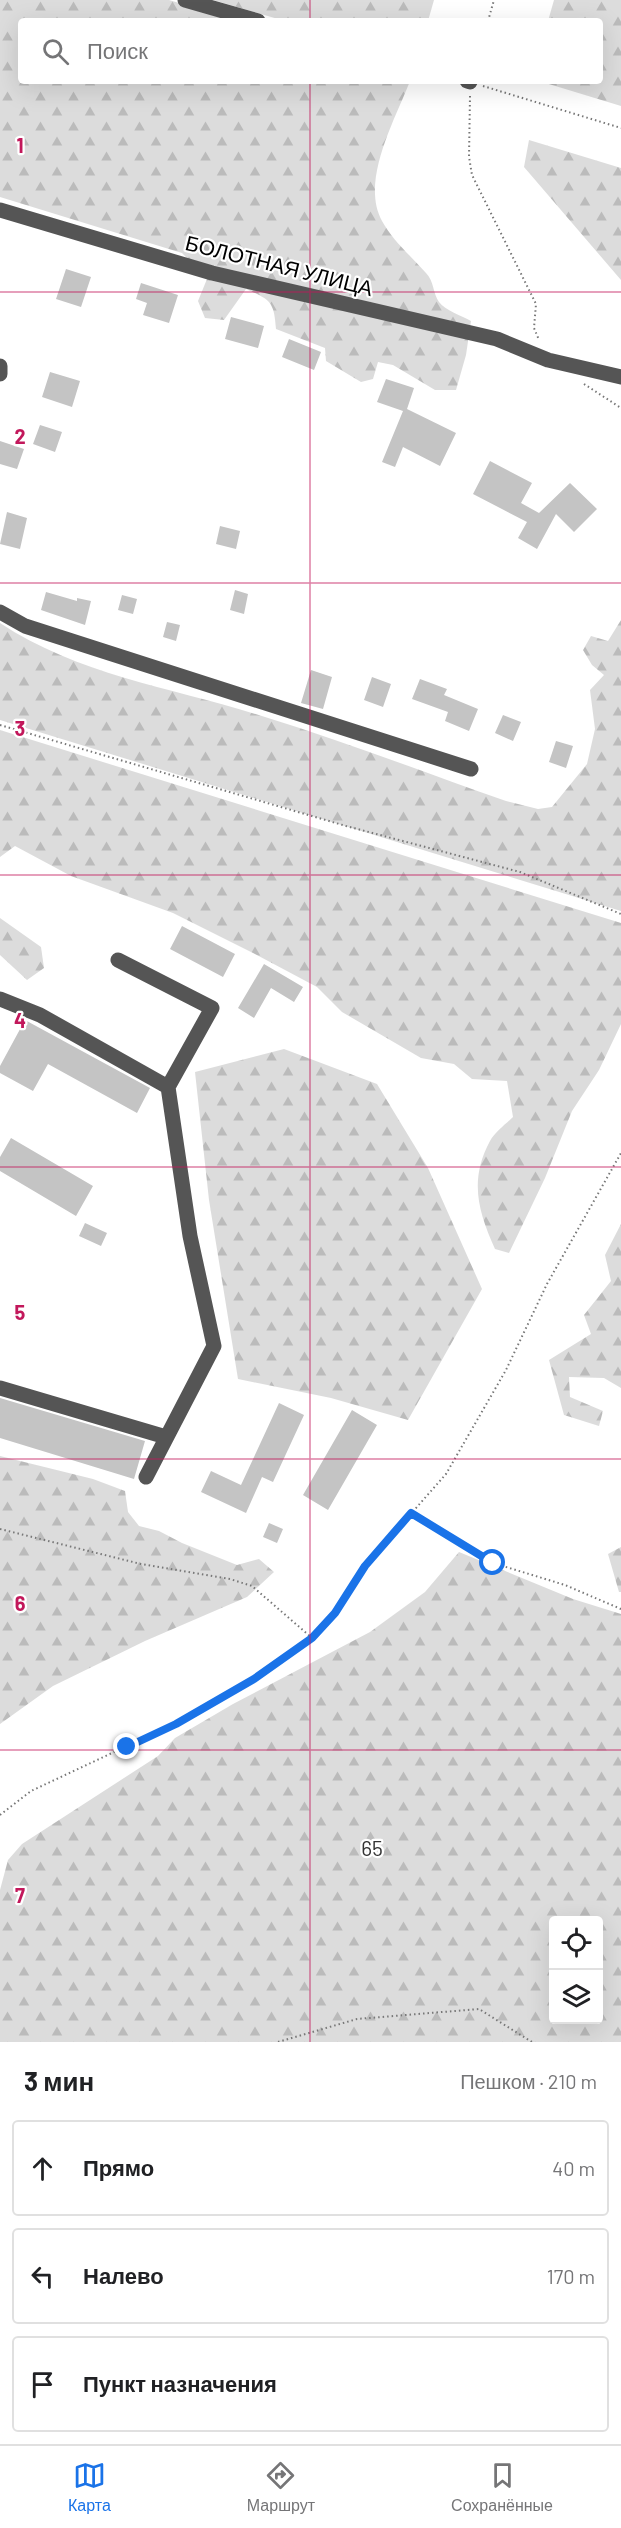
<!DOCTYPE html>
<html lang="ru">
<head>
<meta charset="utf-8">
<style>
	:root { --surface:#fff; --page:#f6f6f6; --text:#202124; --muted:#757577; --line:#e0e0e0; --accent:#1a73e8 }
	body { margin:0; font-family:Barlow,sans-serif; background:var(--page); color:var(--text) }
	.controls { position:absolute; right:18px; bottom:18px; display:grid; overflow:hidden; border-radius:6px; box-shadow:0 6px 24px #0002 }
	.controls button { width:54px; height:54px; display:grid; place-items:center; padding:0; border:0; border-bottom:2px solid var(--line); background:var(--surface); color:var(--text); font:30px sans-serif }
	.stop { position:absolute; width:18px; height:18px; margin:-14px; border:4px solid #1a73e8; border-radius:50%; background:#fff }
	.stop.end { background:#1a73e8; border-color:#fff; box-shadow:0 2px 6px #0008 }
	.list { margin:0; padding:0; list-style:none }
	h2 { display:flex; justify-content:space-between; align-items:center; height:78px; margin:0; padding:0 24px; font-size:26px }
	h2 small { font-size:20px; font-weight:400; color:var(--muted) }
	.list li { display:grid; grid-template-columns:39px 1fr auto; gap:18px; align-items:center; box-sizing:border-box; height:96px; margin:0 12px 12px; padding:0 12px; border:2px solid var(--line); border-radius:6px }
	.list b { display:block; font-size:22px; white-space:nowrap }
	.list em { font-size:20px; font-style:normal; color:var(--muted) }
	.icon { flex:none; width:33px; height:33px; fill:none; stroke:currentColor; stroke-width:2; stroke-linecap:round; stroke-linejoin:round }
	.map { position:relative; flex:none; width:621px; height:2042px; overflow:hidden }
	.search { position:absolute; background:var(--surface); box-shadow:0 6px 24px #0002; left:18px; right:18px; top:18px; height:66px; display:flex; align-items:center; gap:15px; box-sizing:border-box; padding:0 21px; border-radius:6px; color:var(--muted); font-size:22px }
	.sheet { height:402px; background:var(--surface) }
	nav { display:flex; justify-content:space-around; align-items:center; box-sizing:border-box; height:84px; border-top:2px solid var(--line); background:var(--surface); font-size:16px; color:var(--muted) }
	nav a { display:grid; justify-items:center; gap:3px }
	nav .on { color:var(--accent) }
	.map>svg:first-child { display:block }
</style>
</head>
<body>
<div class="map">
<svg width="621" height="2042" viewBox="0 0 621 2042">
	<defs>
		<pattern id="forest-firs" width="22" height="20" patternUnits="userSpaceOnUse" patternTransform="scale(1.5)"><rect width="22" height="20" fill="#dcdcdc"/><path d="M5 1l3.5 6h-7zM16 11l3.5 6h-7z" fill="#bbb"/></pattern>
	</defs>
	<rect width="100%" height="100%" fill="#fff"/>
	<path fill="url(#forest-firs)" fill-rule="evenodd" d="M0 0H169L240 21H21V81H410C395 120 360 181 382 221 393 241 411 256 426 273 434 281 433 294 439 302 445 310 462 316 471 321L466 355 456 390H435L393 365 378 362 373 379 361 382 326 361 325 348 276 329C274 302 271 300 246 289L224 320 205 318 198 301 207 279 182 253 0 197Z
		M213 0H434L428 21H285Z
		M554 0H621V106L539 81H600V21H548Z
		M529 140 621 168V280L524 167Z
		M621 620V911L0 720V623C80 676 175 688 265 717 346 742 426 773 506 801L538 809 552 807 587 764 595 729 590 690 604 675 592 665 583 650 591 636 608 641Z
		M0 730 621 923V1024L599 1070 572 1111 545 1178 509 1253 495 1249C478 1211 469 1180 490 1141 495 1132 506 1124 513 1117L507 1081 472 1079 454 1064 421 1058 342 1012 317 987 253 953 173 913 71 876 15 846 0 857Z
		M0 918 41 947 44 968 27 980 0 955Z
		M284 1049 377 1084 428 1168 482 1289 408 1420 331 1398 238 1379 209 1200 195 1072Z
		M621 1224V1388L604 1378 569 1377 570 1397 603 1411 599 1426 564 1415 549 1360 591 1334 584 1315 611 1281 605 1255Z
		M0 1456 93 1479 125 1491 128 1512 139 1526 159 1531 182 1543 237 1565 259 1559 274 1572 247 1597 145 1641 53 1686 0 1724Z
		M621 1547V1592H619L608 1554Z
		M459 1552 573 1599 621 1614V2042H0V1890L8 1860 22 1844 158 1756 175 1738 233 1704 370 1632 425 1592ZM554 1920H598V2020H554Z"/>
	<path fill="#c4c4c4" d="M66 269 91 277 81 307 56 299Z
		M141 283 178 295 169 323 143 315 147 303 136 299Z
		M231 317 264 326 258 348 225 339Z
		M289 339 321 352 314 370 282 357Z
		M50 372 80 381 72 407 42 397Z
		M386 379 414 388 407 409 456 433 440 466 403 447 395 467 382 462 403 411 377 402Z
		M40 425 62 432 55 452 33 444Z
		M0 441 24 449 17 469 0 464Z
		M490 461 532 483 521 503 539 513 570 483 597 509 574 532 556 514 537 549 518 538 527 522 473 494Z
		M7 512 27 518 20 549 0 544Z
		M220 526 240 531 236 549 216 544Z
		M235 590 248 594 244 614 230 610Z
		M46 592 77 601V598L91 601 85 625 41 610Z
		M122 595 137 599 133 614 118 610Z
		M167 622 180 625 176 641 163 637Z
		M311 670 332 677 323 709 301 703Z
		M372 677 391 684 383 707 364 700Z
		M420 679 447 689 444 695 478 709 469 731 445 721 448 712 412 699Z
		M503 715 521 722 513 741 495 733Z
		M556 741 573 746 566 768 549 762Z
		M182 926 235 954 223 977 170 949Z
		M264 964 303 987 294 1002 271 988 254 1018 238 1008Z
		M25 1020 150 1088 137 1113 48 1064 33 1091 0 1073V1066Z
		M11 1138 93 1186 76 1216 0 1171V1157Z
		M85 1223 107 1233 101 1246 79 1236Z
		M0 1398 145 1441 134 1479 0 1438Z
		M279 1403 304 1415 273 1482 262 1477 246 1513 201 1492 211 1471 241 1485Z
		M352 1410 377 1425 328 1510 303 1495Z
		M269 1523 283 1529 277 1543 263 1537Z"/>
	<g fill="none" stroke-linecap="round" stroke-linejoin="round">
		<path stroke="#777" stroke-width="2" stroke-dasharray="1.5 3" stroke-linecap="butt" d="M488 21 494 0
			M483 86 621 128
			M470 96 469 157 472 175 536 304 534 328 539 340
			M584 384 621 408
			M0 725 346 826 520 872 621 914
			M412 1514 493 1563 565 1585 621 1609
			M0 1529 141 1564 230 1579 252 1586 312 1638
			M0 1815 31 1791 176 1723 254 1679 312 1638 323 1626 335 1613 365 1566 446 1474 506 1370 547 1284 621 1153
			M278 2042 357 2019 479 2009 532 2042"/>
		<path stroke="#555" stroke-width="15" d="M185 0 258 21
			M467 81 470 82
			M0 210 212 273 497 339 548 360 621 377
			M0 366V374
			M0 612 25 626 471 769
			M118 960 212 1008 168 1087 190 1236 214 1346 146 1477
			M0 999 40 1015 168 1087
			M0 1388 166 1437"/>
	</g>
	<g fill="none" stroke-linecap="round" stroke-linejoin="round">
		<path stroke="#1a73e8" stroke-width="8" d="M127 1747 176 1724 254 1679 312 1638 335 1613 365 1566 411 1513 493 1563"/>
	</g>
	<path fill="none" stroke="#c2185b" stroke-width="1.5" stroke-opacity="0.55" d="M310 0V21M310 81V2042M0 292H621M0 583H621M0 875H621M0 1167H621M0 1459H621M0 1750H621"/>
	<g text-anchor="middle" stroke-width="4.5" stroke-linejoin="round" paint-order="stroke">
		<g font-size="21" fill="#000" stroke="#fff">
			<text transform="translate(279 266) rotate(14)" y="7">БОЛОТНАЯ УЛИЦА</text>
		</g>
		<g font-size="21" fill="#333" stroke="#fff">
			<text x="372" y="1856">65</text>
		</g>
	</g>
	<g font-size="20" text-anchor="middle" font-weight="bold" fill="#c2185b" stroke="#fff" stroke-width="4.5" stroke-linejoin="round" paint-order="stroke">
		<text x="20" y="153">1</text>
		<text x="20" y="444">2</text>
		<text x="20" y="736">3</text>
		<text x="20" y="1028">4</text>
		<text x="20" y="1320">5</text>
		<text x="20" y="1611">6</text>
		<text x="20" y="1903">7</text>
	</g>
</svg>
<div class="controls">
<button><svg class="icon" aria-label="locate" viewBox="0 0 24 24"><circle cx="12" cy="12" r="6"/><path d="M12 2v4M12 18v4M2 12h4M18 12h4"/></svg></button>
<button><svg class="icon" aria-label="layers" viewBox="0 0 24 24"><path d="M12 4l9 5-9 5-9-5zM3 14l9 5 9-5"/></svg></button>
</div>
<div class="stop" style="left:493px;top:1563px"></div>
<div class="stop end" style="left:127px;top:1747px"></div>
<div class="search"><svg class="icon" aria-label="search" viewBox="0 0 24 24"><circle cx="10" cy="10" r="6"/><path d="M15 15l6 6"/></svg>Поиск</div>
</div>
<section class="sheet">
<h2>3 мин<small>Пешком · 210 m</small></h2>
<ul class="list">
<li><svg class="icon" aria-label="ahead" viewBox="0 0 24 24"><path d="M12 20V5M6 11l6-6 6 6"/></svg><div><b>Прямо</b></div><em>40 m</em></li>
<li><svg class="icon" aria-label="left" viewBox="0 0 24 24"><path d="M17 20v-9H6M10 6l-5 5 5 5"/></svg><div><b>Налево</b></div><em>170 m</em></li>
<li><svg class="icon" aria-label="arrive" viewBox="0 0 24 24"><path d="M6 21V4h12l-3 4 3 4H6"/></svg><div><b>Пункт назначения</b></div></li>
</ul>
</section>
<nav>
<a class="on"><svg class="icon" aria-label="map" viewBox="0 0 24 24"><path d="M3 6l6-2 6 2 6-2v14l-6 2-6-2-6 2zM9 4v14M15 6v14"/></svg>Карта</a>
<a><svg class="icon" aria-label="directions" viewBox="0 0 24 24"><path d="M12 3l9 9-9 9-9-9zM9 14v-3h6M13 9l2 2-2 2"/></svg>Маршрут</a>
<a><svg class="icon" aria-label="saved" viewBox="0 0 24 24"><path d="M7 4h10v16l-5-4-5 4z"/></svg>Сохранённые</a>
</nav>
</body>
</html>
